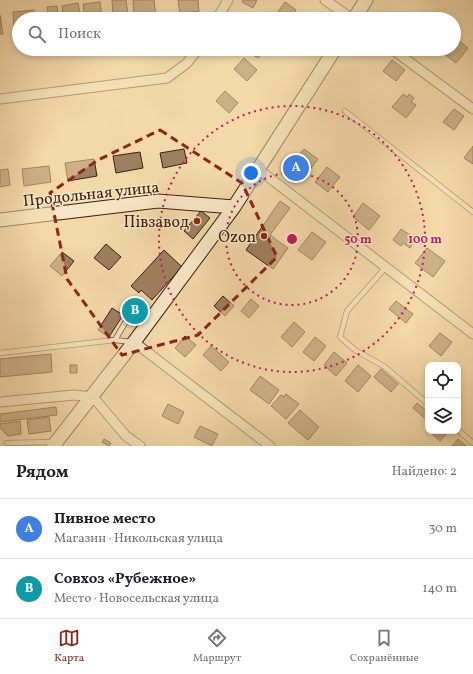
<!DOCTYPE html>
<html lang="ru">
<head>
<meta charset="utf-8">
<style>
	:root { --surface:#fff; --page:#f6f6f6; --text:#202124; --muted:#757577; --line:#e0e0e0; --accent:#8f2418 }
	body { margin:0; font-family:Vollkorn,serif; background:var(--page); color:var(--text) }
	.controls { position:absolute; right:12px; bottom:12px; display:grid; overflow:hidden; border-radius:8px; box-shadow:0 2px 6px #0003 }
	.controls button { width:36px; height:36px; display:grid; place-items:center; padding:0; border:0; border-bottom:1px solid var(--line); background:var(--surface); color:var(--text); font:20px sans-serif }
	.you { position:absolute; left:251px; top:173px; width:14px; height:14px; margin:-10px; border:3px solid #fff; border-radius:50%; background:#1a73e8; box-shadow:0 0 0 6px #1a73e833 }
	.badge { display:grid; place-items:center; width:26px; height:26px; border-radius:50%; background:var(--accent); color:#fff; font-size:13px; font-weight:700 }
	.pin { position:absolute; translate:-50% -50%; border:2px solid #fff; box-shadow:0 1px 4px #0006 }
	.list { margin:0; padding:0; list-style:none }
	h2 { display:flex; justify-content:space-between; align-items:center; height:52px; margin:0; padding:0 16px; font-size:17px }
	h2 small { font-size:13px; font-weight:400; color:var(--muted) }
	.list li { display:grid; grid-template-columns:26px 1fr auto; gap:12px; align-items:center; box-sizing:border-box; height:60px; padding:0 16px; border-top:1px solid var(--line) }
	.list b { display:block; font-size:15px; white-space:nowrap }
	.list p { margin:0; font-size:13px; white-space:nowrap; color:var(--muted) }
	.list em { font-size:13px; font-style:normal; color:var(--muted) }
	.icon { flex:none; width:22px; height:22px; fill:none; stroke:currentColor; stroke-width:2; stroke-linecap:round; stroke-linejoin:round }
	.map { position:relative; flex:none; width:473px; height:446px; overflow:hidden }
	.search { position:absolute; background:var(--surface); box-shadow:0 2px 6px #0003; left:12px; right:12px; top:12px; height:44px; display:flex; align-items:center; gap:10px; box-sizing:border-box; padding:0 14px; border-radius:22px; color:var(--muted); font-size:15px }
	.sheet { height:172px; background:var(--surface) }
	nav { display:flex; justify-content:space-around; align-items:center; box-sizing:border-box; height:56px; border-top:1px solid var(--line); background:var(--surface); font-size:11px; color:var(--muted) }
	nav a { display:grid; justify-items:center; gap:2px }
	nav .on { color:var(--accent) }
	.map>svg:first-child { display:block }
</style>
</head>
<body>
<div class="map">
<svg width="473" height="446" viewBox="0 0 473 446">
	<rect width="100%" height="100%" fill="#f3d8a8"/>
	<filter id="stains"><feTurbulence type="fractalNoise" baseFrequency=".005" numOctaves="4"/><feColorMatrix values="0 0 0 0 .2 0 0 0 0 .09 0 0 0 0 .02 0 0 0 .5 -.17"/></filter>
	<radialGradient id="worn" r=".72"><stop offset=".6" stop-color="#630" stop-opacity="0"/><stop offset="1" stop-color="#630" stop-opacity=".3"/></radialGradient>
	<path fill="#9d8060" stroke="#3f2013" d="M112 0H126L128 14 113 16Z
		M133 0H154L156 16 134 18Z
		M178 0H198L199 11 180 14Z
		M243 0H257L253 8 242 2Z
		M100 2 102 19H85L83 4Z
		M285 2 296 10 290 19H273Z
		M78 3 81 19H64L62 6Z
		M57 6 59 19H49L47 7Z
		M34 10V19H19V27H14L13 12Z
		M424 12 433 19H418Z
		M0 15 3 34H0Z
		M454 37 468 48 456 63 442 52 444 49H454Z
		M249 49H265L258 58 247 51Z
		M244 58 257 70 247 81 234 69Z
		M392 60 405 70 396 81 383 71Z
		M225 91 238 103 229 113 216 101Z
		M403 94 407 97 409 94 414 98 411 102 416 105 406 118 392 107Z
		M454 109 464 116 454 130 443 122Z
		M473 146V164L464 158Z
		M184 149 187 163 163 168 160 153Z
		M304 149 318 159 305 176 291 166Z
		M140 152 143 168 116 173 113 156Z
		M94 159 97 176 68 181 65 163Z
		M49 166 51 182 24 186 22 169Z
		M327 167 340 177 328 192 315 182Z
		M8 169 10 185 0 187V170Z
		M280 201 290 208 270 235 288 248 273 269 246 250Z
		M363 203 380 216 369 230 353 217Z
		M201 211 210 218 193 239 184 231Z
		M401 229 416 239 410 248 403 243 401 246 393 240Z
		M312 232 326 242 312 260 298 250Z
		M106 244 121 257 109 270 94 258Z
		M427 248 445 261 433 277 415 263Z
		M164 250 182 267 152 300 141 290 139 293 131 286Z
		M62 252 74 261 62 276 50 266Z
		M223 296 234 306 225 316 214 306Z
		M251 299 259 306 249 318 241 311Z
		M396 301 413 314 406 323 389 309Z
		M112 308 123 315 109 337 98 330Z
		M131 309H139L138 313H131Z
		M294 322 305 332 292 347 281 337Z
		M440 333 452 342 441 356 429 346Z
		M185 336 196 345 185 357 175 348Z
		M315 337 326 346 314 361 303 352Z
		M211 346 229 362 221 371 203 355Z
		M334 352 347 363 336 376 324 365Z
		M51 354 52 372 0 377V359Z
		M70 365H77V373H70Z
		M358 365 371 376 358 392 345 381Z
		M381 369 398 384 391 392 374 377Z
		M260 376 279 390 269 404 250 390Z
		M286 394 299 404 286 419 271 406 281 395 284 397Z
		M417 403 428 412V421L413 408Z
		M168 404 184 412 178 424 162 416Z
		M56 407 57 415 0 422V414Z
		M300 410 319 427 308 440 288 423Z
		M49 417 51 431 29 434 27 420Z
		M20 421 21 434 8 436 0 428V424Z
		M200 426 218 434 212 446 194 437Z
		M429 431H449L440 441Z
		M104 439 111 443 109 446 102 442Z
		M458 439 466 446H452Z"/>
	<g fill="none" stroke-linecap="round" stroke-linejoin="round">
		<g stroke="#6c4e38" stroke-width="6">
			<path id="lane" d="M345 111 473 212
				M386 267 347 311 340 337 355 350 385 367 428 404
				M131 342 115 340 128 318 149 319
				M0 353 115 340
				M458 430 473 443
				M7 443 53 442"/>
		</g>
		<g stroke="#6c4e38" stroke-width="11">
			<path id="street" d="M325 0 352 19
				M217 19 228 0
				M392 49 473 109
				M0 99 167 78 187 63 198 49
				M258 169 473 334
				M134 342 270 446
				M0 402 74 395 93 397 126 436 140 446"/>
		</g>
		<g stroke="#3f2013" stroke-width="15">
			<path id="secondary" d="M354 19 366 0
				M0 220 158 201 234 207
				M53 446 134 342 234 207 335 49"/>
		</g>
		<use href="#lane" stroke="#f7e6c6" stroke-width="4.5"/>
		<use href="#street" stroke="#f7e6c6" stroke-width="9"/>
		<use href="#secondary" stroke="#f7e6c6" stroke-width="13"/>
	</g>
	<path d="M0 0H473V446H0ZM160 130 242 183 277 257 198 335 122 355 67 279 50 193 98 160Z" fill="#f3d8a8" fill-opacity=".55" fill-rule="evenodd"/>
	<path fill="none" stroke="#8f2418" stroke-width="3" stroke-dasharray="8 5" stroke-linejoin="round" d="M160 130 242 183 277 257 198 335 122 355 67 279 50 193 98 160Z"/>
	<g fill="none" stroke="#c2185b" stroke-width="2" stroke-dasharray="2 4">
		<circle cx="292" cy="239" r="66"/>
		<circle cx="292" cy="239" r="133"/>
	</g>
	<g fill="#8f2418" stroke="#f7e6c6" stroke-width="1.5">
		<circle cx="197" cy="221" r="4"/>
		<circle cx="264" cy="236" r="4"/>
	</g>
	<g text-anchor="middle" stroke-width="3" stroke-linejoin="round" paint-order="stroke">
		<g font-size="16" fill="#3f2013" stroke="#f7e6c6">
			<text transform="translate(91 193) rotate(-6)" y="6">Продольная улица</text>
		</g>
		<g font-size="16" fill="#3f2013" stroke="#f7e6c6" text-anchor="end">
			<text x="189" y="227">Пiвзавод</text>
			<text x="256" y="242">Ozon</text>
		</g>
	</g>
	<circle cx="292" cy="239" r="6" fill="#c2185b" stroke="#f7e6c6" stroke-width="2"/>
	<g font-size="12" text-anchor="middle" font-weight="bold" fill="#c2185b" stroke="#f7e6c6" stroke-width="3" stroke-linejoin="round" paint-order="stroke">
		<text x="358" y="243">50 m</text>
		<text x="425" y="243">100 m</text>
	</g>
	<rect width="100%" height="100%" filter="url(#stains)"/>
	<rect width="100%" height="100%" fill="url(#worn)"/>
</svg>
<div class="controls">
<button><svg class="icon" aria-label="locate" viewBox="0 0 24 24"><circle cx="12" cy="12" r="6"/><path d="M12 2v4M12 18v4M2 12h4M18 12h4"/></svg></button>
<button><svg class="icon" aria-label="layers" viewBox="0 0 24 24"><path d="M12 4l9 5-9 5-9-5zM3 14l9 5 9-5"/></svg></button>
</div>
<div class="you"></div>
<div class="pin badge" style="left:296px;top:168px;background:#3f7fe0">A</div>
<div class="pin badge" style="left:135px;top:311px;background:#0f9aa8">B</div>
<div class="search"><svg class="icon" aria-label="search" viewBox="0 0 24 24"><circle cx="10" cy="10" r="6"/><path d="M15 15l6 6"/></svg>Поиск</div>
</div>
<section class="sheet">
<h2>Рядом<small>Найдено: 2</small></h2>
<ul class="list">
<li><span class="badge" style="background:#3f7fe0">A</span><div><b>Пивное место</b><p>Магазин · Никольская улица</p></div><em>30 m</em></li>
<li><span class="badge" style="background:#0f9aa8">B</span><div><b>Совхоз «Рубежное»</b><p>Место · Новосельская улица</p></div><em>140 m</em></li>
</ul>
</section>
<nav>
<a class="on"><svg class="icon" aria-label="map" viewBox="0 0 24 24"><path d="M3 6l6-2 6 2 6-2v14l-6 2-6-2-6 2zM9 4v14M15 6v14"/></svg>Карта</a>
<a><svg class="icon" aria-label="directions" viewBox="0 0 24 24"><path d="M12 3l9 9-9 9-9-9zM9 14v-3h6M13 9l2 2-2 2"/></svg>Маршрут</a>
<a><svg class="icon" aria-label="saved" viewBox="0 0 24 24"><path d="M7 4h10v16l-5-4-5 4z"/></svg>Сохранённые</a>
</nav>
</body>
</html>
